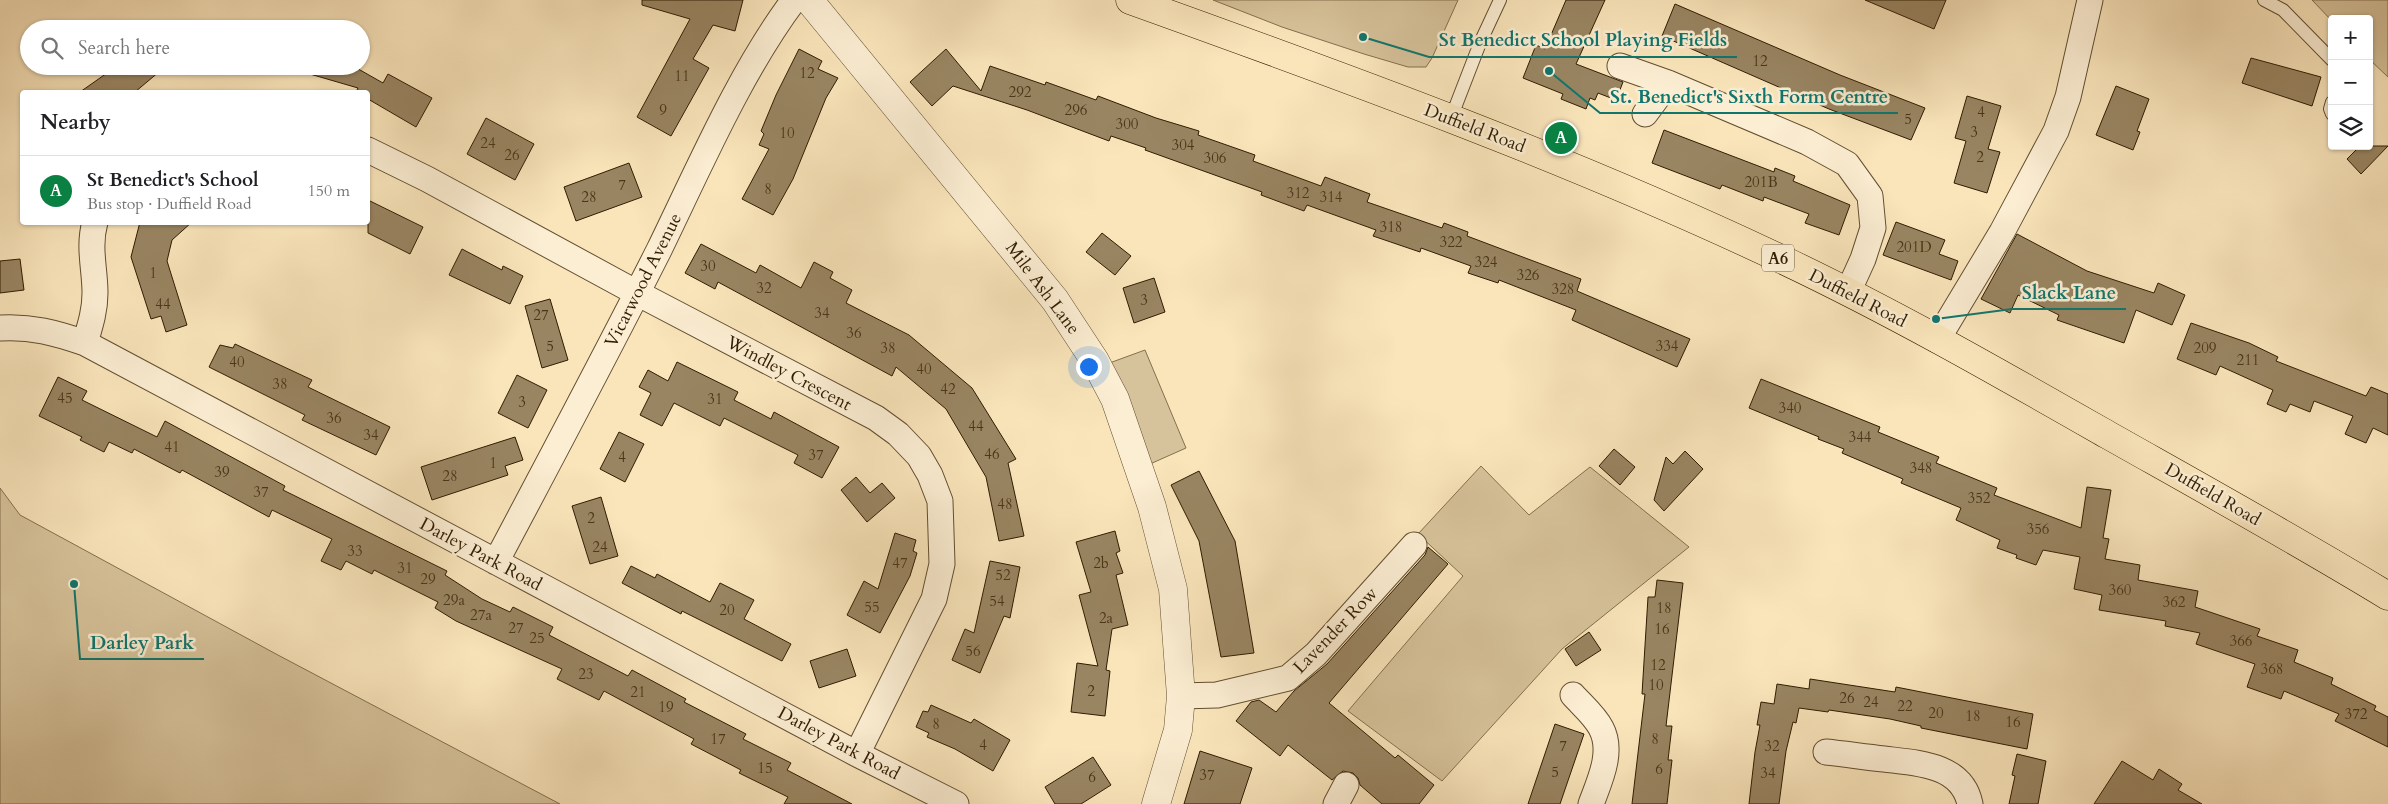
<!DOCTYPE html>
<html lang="en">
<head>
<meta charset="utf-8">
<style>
	:root { --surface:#fff; --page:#f6f6f6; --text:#202124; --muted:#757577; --line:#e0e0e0; --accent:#0b8043 }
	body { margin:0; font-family:Cardo,serif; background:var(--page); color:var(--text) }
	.controls { position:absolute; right:15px; top:15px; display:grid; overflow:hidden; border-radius:5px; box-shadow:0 1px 4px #0004 }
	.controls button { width:45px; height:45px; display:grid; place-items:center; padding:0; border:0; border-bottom:1px solid var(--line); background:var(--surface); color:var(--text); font:25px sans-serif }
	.you { position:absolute; left:1088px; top:366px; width:18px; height:18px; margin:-12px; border:4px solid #fff; border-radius:50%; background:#1a73e8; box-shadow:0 0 0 8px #1a73e833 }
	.badge { display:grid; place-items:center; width:32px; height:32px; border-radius:50%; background:var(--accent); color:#fff; font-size:16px; font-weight:700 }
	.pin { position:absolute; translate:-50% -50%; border:2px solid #fff; box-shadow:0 1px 5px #0006 }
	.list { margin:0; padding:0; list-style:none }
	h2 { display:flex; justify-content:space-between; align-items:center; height:65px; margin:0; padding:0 20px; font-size:21px }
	h2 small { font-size:16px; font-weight:400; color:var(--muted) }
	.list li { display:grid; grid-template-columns:32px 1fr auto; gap:15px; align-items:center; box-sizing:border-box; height:70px; padding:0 20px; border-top:1px solid var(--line) }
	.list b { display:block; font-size:19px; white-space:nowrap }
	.list p { margin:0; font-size:16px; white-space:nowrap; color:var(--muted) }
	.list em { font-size:16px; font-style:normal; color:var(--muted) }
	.icon { flex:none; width:28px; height:28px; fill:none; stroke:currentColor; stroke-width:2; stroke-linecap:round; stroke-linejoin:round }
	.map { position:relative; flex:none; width:2388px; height:804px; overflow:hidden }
	.search { position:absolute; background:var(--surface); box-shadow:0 1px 4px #0004; left:20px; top:20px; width:350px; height:55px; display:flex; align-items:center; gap:12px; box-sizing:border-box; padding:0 18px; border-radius:28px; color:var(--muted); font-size:19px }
	.panel { position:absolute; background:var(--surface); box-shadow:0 1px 4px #0004; left:20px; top:90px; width:350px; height:135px; border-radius:5px }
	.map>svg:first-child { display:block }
</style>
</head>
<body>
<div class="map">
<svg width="2388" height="804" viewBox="0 0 2388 804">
	<rect width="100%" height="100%" fill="#fae5bb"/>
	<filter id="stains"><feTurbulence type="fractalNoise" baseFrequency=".004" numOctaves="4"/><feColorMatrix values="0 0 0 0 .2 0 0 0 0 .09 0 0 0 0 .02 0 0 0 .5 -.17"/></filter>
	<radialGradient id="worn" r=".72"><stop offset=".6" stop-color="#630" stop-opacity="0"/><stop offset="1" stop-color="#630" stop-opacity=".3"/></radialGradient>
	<path fill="#d7c39b" stroke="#83704e" d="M1213 0H1458L1432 58 1426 67H1408L1364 54 1282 27Z
		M2312 0H2388V77L2369 59V19H2332V21Z
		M1145 350 1186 448 1150 464 1104 365Z
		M1481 466 1529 515 1590 467 1689 547 1562 649 1442 781 1348 711 1463 576 1418 534Z
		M0 488 20 515 276 654 560 804H0Z"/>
	<path fill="#998562" stroke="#2f1c01" d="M642 0H743L735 31 713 25 693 59 709 68 671 136 637 117 690 19 642 5Z
		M1566 0H1605L1576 64 1623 82 1616 100 1598 93 1595 100 1590 98 1586 109 1561 99 1563 94 1523 78 1536 45 1545 49Z
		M1865 0H1946L1934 29Z
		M1675 4 1840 75 1925 108 1911 140 1829 109 1662 36Z
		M799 49 822 61 818 69 838 78 826 98 793 179 773 215 742 199 769 149 759 145 764 134 761 131 776 95Z
		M946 49 981 91 990 66 1045 85 1046 82 1096 100 1098 96 1156 118 1199 131 1198 135 1255 155 1253 161 1321 186 1325 177 1370 194 1367 202 1442 228 1444 223 1468 232 1467 236 1581 279 1577 291 1690 339 1677 367 1572 320 1576 310 1499 280 1498 283 1468 273 1471 266 1421 248 1420 252 1373 236 1376 230 1307 205 1304 211 1261 195 1262 192 1145 150 1146 148 1111 136 1109 141 1027 110 953 86 932 106 910 82Z
		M2251 58 2321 77 2312 106 2242 83Z
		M117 66H166L135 92H80Z
		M304 66H353L383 83 388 74 432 98 416 127 368 99V92H356L358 88 303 72Z
		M2116 86 2149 99 2137 131 2140 132 2133 150 2096 135Z
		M1967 96 2001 106 1988 149 2000 152 1987 193 1954 183 1966 141 1955 138Z
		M486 118 534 144 515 180 467 154Z
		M1664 130 1774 172 1775 168 1795 176 1793 181 1850 205 1839 235 1805 223 1809 214 1764 197 1763 201 1722 185 1720 189 1652 163Z
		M2360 146H2388L2361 174 2347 159Z
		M629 163 642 197 576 221 564 187Z
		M368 200 423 227 410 254 368 233Z
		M140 222H192L172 240 167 261 187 325 166 332 161 316 151 319 131 257Z
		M1896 222 1945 240 1939 254 1958 261 1951 280 1883 255Z
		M1102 233 1131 256 1115 275 1086 252Z
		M2017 234 2087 271 2154 293 2158 283 2185 295 2172 325 2136 310 2124 343 2057 320 2059 315 2018 295 2010 313 1981 299Z
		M701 244 756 273 760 265 801 288 814 262 833 272 830 278 852 290 846 303 909 335 972 388 1016 459 1008 463 1024 536 999 541 986 477 946 409 896 367 892 376 718 282 715 289 685 273Z
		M462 249 502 270 503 266 523 276 510 304 449 275Z
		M20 259 24 290 0 293V261Z
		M1154 278 1165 312 1134 323 1123 288Z
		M550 299 568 360 542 368 525 306Z
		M2191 323 2249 343 2278 357 2276 361 2366 396 2371 387 2388 394V435L2373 428 2366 443 2345 434 2353 416 2314 401 2310 412 2290 404 2286 412 2267 404 2273 390 2220 366 2216 375 2177 359Z
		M235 344 312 380 308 387 390 427 376 455 302 420 305 415 209 367 220 345 233 348Z
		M677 362 738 392 734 400 771 419 774 412 839 447 822 478 794 463 798 455 724 418 720 426 674 403 662 426 640 415 651 393 639 387 648 370 668 381Z
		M517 375 547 390 528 428 498 413Z
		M58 377 87 391 82 400 157 437 165 421 285 486 283 490 447 571 445 575 482 599 510 612 513 607 553 627 549 635 628 676 632 670 686 699 684 702 746 734 743 739 791 763 787 770 852 804H784L788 797 739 773 741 770 691 744 694 739 604 691 599 700 557 679 562 669 456 621 435 608 438 602 374 570 372 574 346 561 341 570 321 561 332 539 272 510 269 517 182 470 180 473 134 449 132 453 109 442 104 452 80 440 82 437 39 416Z
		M1761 379 1880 427 1878 432 1939 457 1936 463 1997 488 1994 495 2081 528 2087 487 2111 490 2103 538 2109 539 2105 559 2140 565 2138 580 2198 591 2195 607 2260 629 2257 636 2298 650 2294 662 2333 678 2331 684 2376 706 2374 710 2388 717V747L2335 721 2339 714 2284 691 2281 699 2247 687 2255 664 2196 644 2200 633 2165 626 2166 621 2099 610 2102 595 2074 589 2080 557 2043 550 2036 565 2016 558 2017 555 1997 548 2000 540 1956 520 1961 508 1901 483 1903 479 1842 453 1844 449 1818 439 1819 437 1749 408Z
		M619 432 644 444 625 482 600 469Z
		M515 437 523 460 505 466 508 475 432 500 421 467Z
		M1614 449 1635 467 1620 485 1599 466Z
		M1685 451 1703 469 1664 511 1654 500 1666 457 1673 464Z
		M1199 471 1235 541 1254 653 1221 657 1199 541 1171 485Z
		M856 477 870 493 882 483 895 498 867 522 841 490Z
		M601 497 618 556 590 564 572 506Z
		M1115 531 1120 551 1116 553 1123 573 1116 575 1128 625 1112 629 1106 670 1110 671 1105 716 1071 712 1077 663 1098 666 1079 595 1091 592 1076 542Z
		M895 533 916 540 913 551 917 553 910 576 880 633 847 615 864 581 878 589Z
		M1428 547 1448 564 1329 703 1395 758 1398 755 1434 785 1419 804H1382L1360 785 1358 778 1353 773 1343 771 1332 780 1288 745 1280 756 1236 721 1251 702 1259 700 1276 712 1294 691 1327 664 1425 555Z
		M990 561 1020 567 1010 618 1004 616 980 673 952 660 965 629 974 633Z
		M631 566 655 578 657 574 710 602 720 583 754 600 744 619 791 644 782 661 682 611 681 614 622 583Z
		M1657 580 1683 583 1666 726H1672L1668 760H1672L1667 804H1632L1645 694H1642L1648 597H1655Z
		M1589 632 1601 650 1576 666 1565 649Z
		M847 649 856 676 819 688 810 661Z
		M1810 679 1895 692 1896 687 2033 714 2027 749 1921 728V726L1890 719 1829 710 1828 712 1799 708 1796 723 1793 722 1786 751 1779 804H1749L1755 752 1760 725H1757L1761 702 1774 704 1777 684 1809 689Z
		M931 705 971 723 974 719 1010 740 993 771 955 749 927 737 929 733 916 727 923 711 928 712Z
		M1555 724 1584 734 1560 804H1528Z
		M1200 751 1252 768 1240 804H1184Z
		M2017 754 2046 761 2038 804H2009L2015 776 2012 775Z
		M1093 757 1111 785 1081 804H1055L1045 787Z
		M2122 761 2153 780 2159 769 2182 784 2178 790 2202 804H2094Z"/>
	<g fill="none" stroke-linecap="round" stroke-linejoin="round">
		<g stroke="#624e30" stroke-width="14">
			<path id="service" d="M2264 0 2283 10 2332 60
				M2332 102 2330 109 2332 114
				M1451 118 1480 43 1500 0"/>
		</g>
		<g stroke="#624e30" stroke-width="27">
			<path id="minor" d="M1620 66 1668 83 1807 142 1847 164 1870 196 1873 228 1863 259 1848 292
				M1645 114 1668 83
				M368 150 427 179 637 293 876 418 898 434 919 456 930 475 940 501 942 564 934 599 857 754
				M0 328C31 326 56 333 85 343L857 754 956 804
				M1937 340 2002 232 2056 131 2068 97 2090 0
				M85 343C90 326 95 311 95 293 95 269 88 247 95 222
				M496 562C551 458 606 355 659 250 699 168 740 72 794 0
				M1573 695C1582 705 1595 716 1601 728 1614 752 1599 782 1591 804
				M1181 696 1217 695 1288 678 1316 654 1414 545
				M1826 752C1845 754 1865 757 1884 759 1917 763 1962 764 1970 804
				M1336 804 1346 785"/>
		</g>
		<g stroke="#624e30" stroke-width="29">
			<path id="tertiary" d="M809 0 1055 300 1095 361 1115 399 1152 507 1173 589 1181 696 1178 730 1156 804"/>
		</g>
		<g stroke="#2f1c01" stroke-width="29">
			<path id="primary" d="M1130 0C1350 79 1570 159 1781 259 1893 312 2001 374 2108 435 2202 488 2296 540 2388 596"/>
		</g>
		<use href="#service" stroke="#fceed3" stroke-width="12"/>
		<use href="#minor" stroke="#fceed3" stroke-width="25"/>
		<use href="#tertiary" stroke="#fceed3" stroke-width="28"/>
		<use href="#primary" stroke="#fae5bb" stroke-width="28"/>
	</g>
	<g text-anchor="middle" stroke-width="5" stroke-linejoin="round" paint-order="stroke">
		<g font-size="15" fill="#4a3619">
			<text x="1760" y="66">12</text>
			<text x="807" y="78">12</text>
			<text x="682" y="81">11</text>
			<text x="1020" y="97">292</text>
			<text x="663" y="115">9</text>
			<text x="1076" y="115">296</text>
			<text x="1981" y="117">4</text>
			<text x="1908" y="124">5</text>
			<text x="1127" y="129">300</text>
			<text x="1974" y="137">3</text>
			<text x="787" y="138">10</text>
			<text x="488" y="148">24</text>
			<text x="1183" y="150">304</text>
			<text x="512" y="160">26</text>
			<text x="1980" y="162">2</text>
			<text x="1215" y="163">306</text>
			<text x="1761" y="187">201B</text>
			<text x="622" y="190">7</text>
			<text x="768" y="194">8</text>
			<text x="1298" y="198">312</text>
			<text x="589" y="202">28</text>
			<text x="1331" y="202">314</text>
			<text x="1391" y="232">318</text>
			<text x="1451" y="247">322</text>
			<text x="1914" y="252">201D</text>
			<text x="1486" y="267">324</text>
			<text x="708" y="271">30</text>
			<text x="153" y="278">1</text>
			<text x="1528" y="280">326</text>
			<text x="764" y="293">32</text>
			<text x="1563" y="294">328</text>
			<text x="1144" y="305">3</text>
			<text x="163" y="309">44</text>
			<text x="822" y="318">34</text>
			<text x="541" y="320">27</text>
			<text x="854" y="338">36</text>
			<text x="550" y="351">5</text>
			<text x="1667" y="351">334</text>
			<text x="888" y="353">38</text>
			<text x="2205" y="353">209</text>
			<text x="2248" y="365">211</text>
			<text x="237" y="367">40</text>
			<text x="924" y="374">40</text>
			<text x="280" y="389">38</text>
			<text x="948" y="394">42</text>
			<text x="65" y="403">45</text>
			<text x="715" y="404">31</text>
			<text x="522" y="407">3</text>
			<text x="1790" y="413">340</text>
			<text x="334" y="423">36</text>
			<text x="976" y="431">44</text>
			<text x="371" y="440">34</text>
			<text x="1860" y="442">344</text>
			<text x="172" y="452">41</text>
			<text x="992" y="459">46</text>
			<text x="816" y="460">37</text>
			<text x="622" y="462">4</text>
			<text x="493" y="468">1</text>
			<text x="1921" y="473">348</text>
			<text x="222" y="477">39</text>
			<text x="450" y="481">28</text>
			<text x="261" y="497">37</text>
			<text x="1979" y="503">352</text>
			<text x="1005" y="509">48</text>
			<text x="591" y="523">2</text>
			<text x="2038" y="534">356</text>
			<text x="600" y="552">24</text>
			<text x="355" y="556">33</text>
			<text x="900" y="568">47</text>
			<text x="1101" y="568">2b</text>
			<text x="405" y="573">31</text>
			<text x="1003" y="580">52</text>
			<text x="428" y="584">29</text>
			<text x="2120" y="595">360</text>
			<text x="454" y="605">29a</text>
			<text x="997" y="606">54</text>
			<text x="2174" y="607">362</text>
			<text x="872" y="612">55</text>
			<text x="1664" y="613">18</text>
			<text x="727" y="615">20</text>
			<text x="481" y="620">27a</text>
			<text x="1106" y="623">2a</text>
			<text x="516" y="633">27</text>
			<text x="1662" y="634">16</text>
			<text x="537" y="643">25</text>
			<text x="2241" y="646">366</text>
			<text x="973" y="656">56</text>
			<text x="1658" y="670">12</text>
			<text x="2272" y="674">368</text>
			<text x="586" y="679">23</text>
			<text x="1656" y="690">10</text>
			<text x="1091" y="696">2</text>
			<text x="638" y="697">21</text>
			<text x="1847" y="703">26</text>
			<text x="1871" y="707">24</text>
			<text x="1905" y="711">22</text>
			<text x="666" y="712">19</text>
			<text x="1936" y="718">20</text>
			<text x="2356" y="719">372</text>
			<text x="1973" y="721">18</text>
			<text x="2013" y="727">16</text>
			<text x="936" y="729">8</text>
			<text x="718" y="744">17</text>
			<text x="1655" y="744">8</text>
			<text x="983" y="750">4</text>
			<text x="1563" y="751">7</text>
			<text x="1772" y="751">32</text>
			<text x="765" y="773">15</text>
			<text x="1659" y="774">6</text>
			<text x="1555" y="777">5</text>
			<text x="1768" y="778">34</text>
			<text x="1207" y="780">37</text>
			<text x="1092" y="782">6</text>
		</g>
		<rect fill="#fceed3" stroke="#6c5b40" stroke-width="1" x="1762" y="244.5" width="32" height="27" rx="4"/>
		<g font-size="16" font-weight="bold" fill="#2f1c01">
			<text x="1778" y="264">A6</text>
		</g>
		<g font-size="18" fill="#2f1c01" stroke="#fceed3">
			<text transform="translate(1475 128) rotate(21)" y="6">Duffield Road</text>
			<text transform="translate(643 280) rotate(-63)" y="6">Vicarwood Avenue</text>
			<text transform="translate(1043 288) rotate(53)" y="6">Mile Ash Lane</text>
			<text transform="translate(1858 298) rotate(27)" y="6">Duffield Road</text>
			<text transform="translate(789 373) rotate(28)" y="6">Windley Crescent</text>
			<text transform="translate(2213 494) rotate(30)" y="6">Duffield Road</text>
			<text transform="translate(481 554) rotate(28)" y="6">Darley Park Road</text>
			<text transform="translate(1335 630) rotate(-46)" y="6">Lavender Row</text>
			<text transform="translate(839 743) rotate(28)" y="6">Darley Park Road</text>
		</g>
	</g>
	<path fill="none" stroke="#0f766e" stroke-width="2" d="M1363 37L1429 57H1737M1549 71L1600 113H1898M1936 319L2012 309H2126M74 584L80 659H204"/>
	<g fill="#0f766e" stroke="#fceed3" stroke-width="2">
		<circle cx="1363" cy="37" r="5"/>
		<circle cx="1549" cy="71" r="5"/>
		<circle cx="1936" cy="319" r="5"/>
		<circle cx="74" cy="584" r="5"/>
	</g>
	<g font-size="19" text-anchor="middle" font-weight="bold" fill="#0f766e" stroke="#fceed3" stroke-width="5" stroke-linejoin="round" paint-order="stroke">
		<text x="1583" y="46">St Benedict School Playing Fields</text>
		<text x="1749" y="103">St. Benedict's Sixth Form Centre</text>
		<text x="2069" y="299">Slack Lane</text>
		<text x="142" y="649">Darley Park</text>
	</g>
	<rect width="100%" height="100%" filter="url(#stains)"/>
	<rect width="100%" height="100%" fill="url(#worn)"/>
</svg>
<div class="controls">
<button>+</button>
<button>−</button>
<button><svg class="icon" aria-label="layers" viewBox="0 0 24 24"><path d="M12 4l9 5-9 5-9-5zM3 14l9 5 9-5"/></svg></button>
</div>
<div class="you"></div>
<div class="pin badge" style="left:1561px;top:138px">A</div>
<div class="search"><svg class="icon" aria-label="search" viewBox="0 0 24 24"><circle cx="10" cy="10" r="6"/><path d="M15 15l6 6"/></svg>Search here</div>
<section class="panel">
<h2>Nearby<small></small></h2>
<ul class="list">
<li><span class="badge">A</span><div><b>St Benedict's School</b><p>Bus stop · Duffield Road</p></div><em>150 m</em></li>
</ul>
</section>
</div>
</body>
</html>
